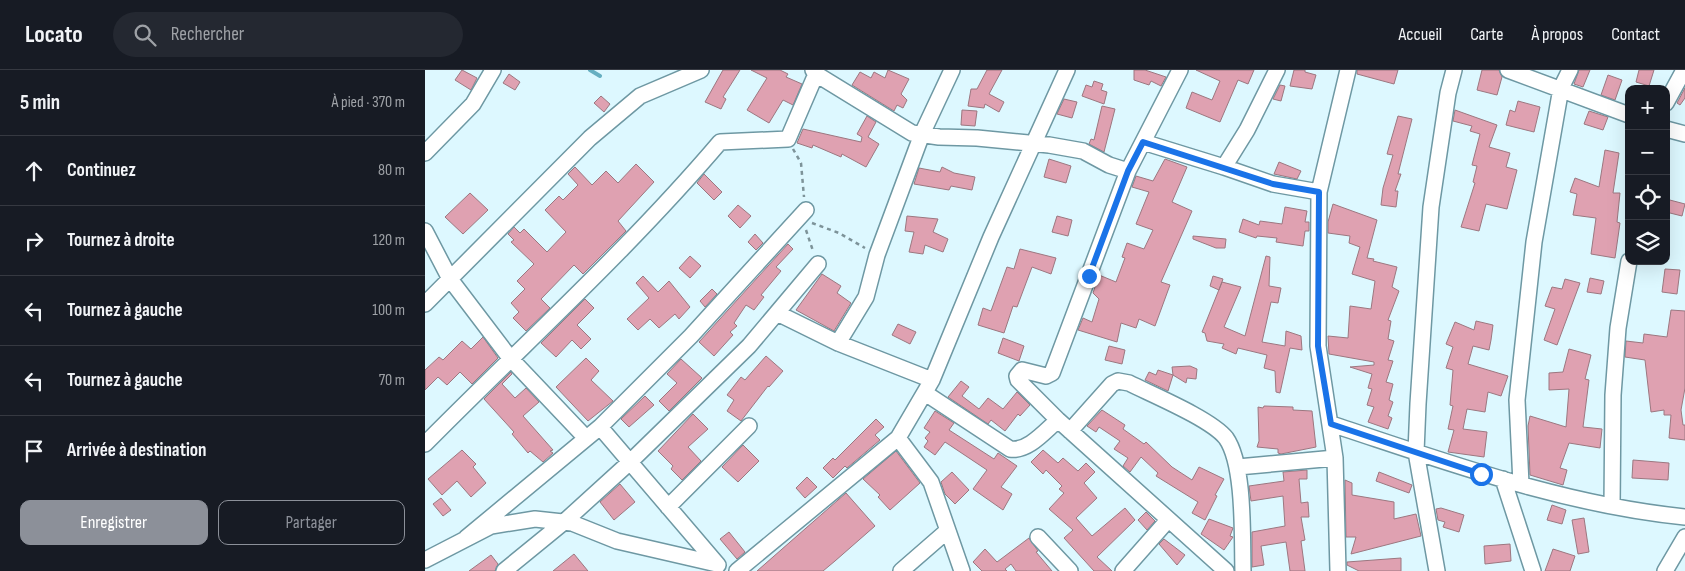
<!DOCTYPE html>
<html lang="fr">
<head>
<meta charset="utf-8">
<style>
	:root { --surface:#171b24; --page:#242831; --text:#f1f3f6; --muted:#9ea1a6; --line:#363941; --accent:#8c9099 }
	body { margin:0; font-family:"Sofia Sans Condensed",sans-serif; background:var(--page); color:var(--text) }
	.controls { position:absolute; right:15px; top:15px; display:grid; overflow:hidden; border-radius:10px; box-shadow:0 5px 20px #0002 }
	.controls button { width:45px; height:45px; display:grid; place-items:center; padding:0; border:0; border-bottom:1px solid var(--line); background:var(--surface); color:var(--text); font:25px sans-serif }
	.stop { position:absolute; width:15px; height:15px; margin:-11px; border:4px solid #1a73e8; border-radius:50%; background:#fff }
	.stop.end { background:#1a73e8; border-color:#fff; box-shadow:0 1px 5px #0008 }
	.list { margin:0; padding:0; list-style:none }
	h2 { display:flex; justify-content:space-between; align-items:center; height:65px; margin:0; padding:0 20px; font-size:21px }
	h2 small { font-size:16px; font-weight:400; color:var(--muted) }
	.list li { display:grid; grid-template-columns:32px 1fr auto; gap:15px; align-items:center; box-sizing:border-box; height:70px; padding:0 20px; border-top:1px solid var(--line) }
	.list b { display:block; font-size:19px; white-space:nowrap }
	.list em { font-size:16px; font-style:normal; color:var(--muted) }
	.actions { display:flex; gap:10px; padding:15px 20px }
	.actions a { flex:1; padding:11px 0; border:1px solid var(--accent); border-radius:10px; text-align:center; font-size:18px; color:var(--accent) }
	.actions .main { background:var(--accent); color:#fff }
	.icon { flex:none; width:28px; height:28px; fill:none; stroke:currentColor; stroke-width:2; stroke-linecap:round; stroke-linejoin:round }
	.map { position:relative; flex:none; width:1260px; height:501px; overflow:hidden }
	header { display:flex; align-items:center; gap:30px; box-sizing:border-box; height:70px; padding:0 25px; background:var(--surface); border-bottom:1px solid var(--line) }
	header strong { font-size:24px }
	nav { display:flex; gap:28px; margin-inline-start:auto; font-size:18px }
	.search { width:350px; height:45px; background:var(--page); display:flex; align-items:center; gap:12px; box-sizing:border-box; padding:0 18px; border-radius:28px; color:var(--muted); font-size:19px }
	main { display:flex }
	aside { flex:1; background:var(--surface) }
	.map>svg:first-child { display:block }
</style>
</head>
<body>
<header>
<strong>Locato</strong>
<div class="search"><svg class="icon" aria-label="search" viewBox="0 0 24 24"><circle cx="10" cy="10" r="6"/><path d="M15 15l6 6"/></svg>Rechercher</div>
<nav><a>Accueil</a><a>Carte</a><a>À propos</a><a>Contact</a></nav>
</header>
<main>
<aside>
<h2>5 min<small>À pied · 370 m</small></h2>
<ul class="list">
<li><svg class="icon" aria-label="ahead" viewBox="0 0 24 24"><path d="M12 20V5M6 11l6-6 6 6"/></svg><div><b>Continuez</b></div><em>80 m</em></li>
<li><svg class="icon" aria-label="right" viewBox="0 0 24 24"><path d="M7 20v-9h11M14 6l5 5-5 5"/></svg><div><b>Tournez à droite</b></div><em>120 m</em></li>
<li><svg class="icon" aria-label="left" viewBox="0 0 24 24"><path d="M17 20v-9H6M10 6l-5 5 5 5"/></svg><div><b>Tournez à gauche</b></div><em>100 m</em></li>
<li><svg class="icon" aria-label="left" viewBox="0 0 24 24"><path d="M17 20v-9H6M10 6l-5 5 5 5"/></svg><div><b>Tournez à gauche</b></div><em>70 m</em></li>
<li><svg class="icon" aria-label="arrive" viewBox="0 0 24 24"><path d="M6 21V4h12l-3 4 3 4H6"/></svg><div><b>Arrivée à destination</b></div></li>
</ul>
<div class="actions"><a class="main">Enregistrer</a><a>Partager</a></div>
</aside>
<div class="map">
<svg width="1260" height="501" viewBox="0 0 1260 501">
	<rect width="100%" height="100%" fill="#ddf8ff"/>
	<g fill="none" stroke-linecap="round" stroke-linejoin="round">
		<path stroke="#66afc1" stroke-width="4" d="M165 0 175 6"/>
	</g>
	<path fill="#dfa1b1" stroke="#9c7780" d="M37 0 52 8 46 20 30 10Z
		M298 0H315L298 27 301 29 296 39 280 32Z
		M326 0H355L363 4 361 7 377 14 368 35 358 30 344 53 322 40 342 8Z
		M463 0 484 9 476 24 482 30 478 38 472 35 469 41 427 15 435 2 446 8 449 2 460 8Z
		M562 0H577L564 24 579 32 574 42 560 34 559 38 543 36 546 19H552Z
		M709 0H720L741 7 736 16 726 11 724 15 709 10Z
		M771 0H829L823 14 813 10 795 52 761 38 767 22 787 30 795 11Z
		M869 0H880V2L891 5 887 19 865 16Z
		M932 0H973L969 14 932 4Z
		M1057 0H1074L1077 7 1072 25 1052 20Z
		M1154 0H1165L1158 17 1149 14Z
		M1214 0H1229L1224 16 1211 12Z
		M84 4 95 12 90 20 78 13Z
		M1183 5 1197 10 1190 30 1176 25Z
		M669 11 678 14 676 20 682 22 679 34 657 26 661 15 667 17Z
		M855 15 860 16 856 31 848 29Z
		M1260 18V28L1255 35 1252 33Z
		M176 26 185 34 179 42 169 33Z
		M639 29 652 32 647 48 632 44Z
		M1093 31 1115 37 1109 62 1081 55 1085 40 1090 42Z
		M677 36 690 39 679 82 664 74 666 69 669 70Z
		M537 40 552 41 550 56 536 55Z
		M1030 40 1072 55 1064 77 1085 83 1081 97 1092 100 1082 139 1061 134 1054 161 1036 157 1050 113 1048 112 1052 96 1047 95 1055 64 1045 61 1047 56 1028 51Z
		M1164 41 1183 47 1178 60 1159 54Z
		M442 46 451 52 443 67 454 74 441 97 417 84 416 87 388 75 387 78 372 73 378 59 436 72 437 67 432 64Z
		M973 46 987 49 973 104H976L970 121H973L971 137 956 135 958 118 968 85 962 84Z
		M1180 80 1194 83 1188 123H1195L1192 152 1195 153 1190 188 1166 184 1171 148 1148 145 1152 124 1145 122 1150 108 1174 117Z
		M624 89 646 96 641 113 619 107Z
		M740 89 762 97 747 132 767 141 736 212 745 215 730 256 714 249 711 258 696 253 692 272 653 260 658 248 667 252 674 229 668 223 674 205 691 212 700 188 697 187 702 173 719 179 728 160 711 154 724 122 707 117 711 106 728 111Z
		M854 92 876 101 872 109 849 104Z
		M211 94 229 112 193 151 201 161 158 204 149 195 116 229 125 238 101 261 88 248 94 242 86 233 100 219 92 211 109 194 86 172 89 170 83 164 89 157 95 163 99 159 122 182 141 162 120 140 134 126 138 130 153 115 143 104 150 97 167 115 181 101 193 113Z
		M517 97 529 103 550 107 547 120 526 116 524 120 489 114 494 98 515 102Z
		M279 104 297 122 289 130 272 113Z
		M45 123 63 140 38 164 20 147Z
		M1241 129 1260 134 1257 146 1241 142Z
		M908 134 952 150 942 188 949 189 948 191 972 197 967 217 974 221 963 250 966 251 963 269 969 271 963 290 968 291 961 312 968 314 964 330 968 332 963 346 967 348 963 359 943 352 949 337 942 335 947 319 943 318 947 304 925 297 949 295V292L904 284 903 266 923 268 925 236 946 239 950 211 927 204 935 177 924 173 925 166 903 163V152Z
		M313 135 326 146 315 158 303 146Z
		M860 137 882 141 880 152H884V161H880L878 176 851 172 852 168 832 166 831 168 814 162 818 149 834 155 835 151 857 154Z
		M482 146 513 149 508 162 523 169 518 182 500 175 498 184 484 182 489 162 480 161Z
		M632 146 647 150 643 166 627 162Z
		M330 164 338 173 331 180 323 172Z
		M768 166 801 169 800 178H791L768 169Z
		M363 174 368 179 351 197 356 201 336 225 339 227 329 240 321 235 309 253 312 256 305 262 308 265 289 286 274 272Z
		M595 179 631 188 626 204 607 197 592 237 588 236 579 263 553 255 558 238 566 241 582 197 589 199Z
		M265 186 276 196 265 208 254 198Z
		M841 186 845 187 844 216 856 218 853 233 846 232 837 272 860 276 861 261 876 266 877 280 865 278 855 323 851 322 850 301 839 298 842 285 813 278 811 284 797 278 799 274 782 271 780 263 777 262 797 212 816 217 799 257 820 266Z
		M1240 199 1255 200 1252 224 1237 222Z
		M397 204 416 216 412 223 426 233 409 261 371 240Z
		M218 206 233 222 244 211 265 237 254 249 250 244 234 258 225 249 213 260 202 249 224 228 211 213Z
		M788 206 798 209 794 220 785 216Z
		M1165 208 1179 211 1176 224 1162 222Z
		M1140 209 1155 213 1132 275 1119 270 1130 239 1120 236 1127 217 1137 219Z
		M287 219 292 224 280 237 275 231Z
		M160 229 169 238 152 255 166 269 156 279 147 270 131 287 116 273Z
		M1246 240 1260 241V318L1256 340 1258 355H1260V370L1244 368 1246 345H1239V340L1226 342 1220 290 1200 287 1201 271 1218 273 1219 264 1242 267Z
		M1051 251 1068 255 1066 270 1064 280 1048 276 1043 294 1083 306 1076 326 1063 322 1060 342 1042 339 1038 359 1062 362 1059 387 1023 382 1029 360 1023 359 1028 336 1025 335 1028 300 1021 298 1028 277 1021 274 1030 252 1049 260Z
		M473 254 491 262 485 274 467 265Z
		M58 267 73 288 47 314 35 302 22 315 13 307 0 320V300L14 287 18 290 37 271 46 279Z
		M578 268 599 276 594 291 573 283Z
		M684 276 700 280 697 294 680 290Z
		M1144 279 1166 285 1160 309 1164 310 1158 357 1177 359 1175 378 1144 373 1135 398 1142 400 1138 415 1105 405 1103 356 1105 346 1141 357 1144 319 1124 320V303L1138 302Z
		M341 286 358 301 344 317 343 316 316 351 302 341 309 330 302 325 316 307 320 310Z
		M161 288 174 301 166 310 188 331 163 351 131 317Z
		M256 289 277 308 244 341 234 331 252 313 242 304Z
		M765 296 772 299 771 309 762 308 761 313 748 305 743 321 720 310 724 302 731 305 733 300 748 305 747 297Z
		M86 302 87 304 77 314 90 328 101 318 114 332 98 346 128 380 125 381 128 383 118 392 105 381 103 383 87 364 89 362 59 329Z
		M536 311 544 317 537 326 554 339 563 328 578 339 592 322 605 335 595 346 593 344 580 361 566 350 563 354 523 327Z
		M220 326 229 335 204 357 196 349Z
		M839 336 868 337V340L887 341 891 377 856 384 853 383V379L832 377 834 371 833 337 838 338Z
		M677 340 700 355 698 359 719 374 721 372 747 397 767 410 774 397 799 409 790 425 792 426 780 450 767 443 773 432 731 406 733 403 716 387 705 402 698 396 703 388 689 379 695 371 674 357 671 362 662 356Z
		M510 341 529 353 524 360 569 389 573 383 592 396 576 417 587 424 578 440 548 419 562 400 520 372 510 385 499 377 503 371 500 368 505 362 499 358Z
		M268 344 283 359 263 377 276 391 257 410 246 399 248 396 233 381Z
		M451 349 459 357 450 365 455 370 422 398 420 396 408 408 398 398 408 388 410 390Z
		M318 375 334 391 313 412 297 397Z
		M37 380 51 394 48 397 61 413 46 427 32 411 17 425 3 409Z
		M618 380 633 393 638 388 653 401 661 393 670 402 659 413 672 428 651 448 667 466 700 438 710 450 672 487 687 501H669L639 468 648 460 624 439 639 423 634 419 637 416 621 400 618 404 606 392Z
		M471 381 495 413 465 440 453 427 455 425 438 409Z
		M1208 390 1244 393 1243 410 1207 408Z
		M882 400V409H874L876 433 883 432 884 447H876L880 470 876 471 880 501H865L861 472 836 476 839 495 827 497V462L860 456 858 426 826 431 824 416 859 411 858 402Z
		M527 402 544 420 530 434 520 424 516 412Z
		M954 402 987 415 984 423 951 411Z
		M382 407 392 417 380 428 371 418Z
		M920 410 927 413V425L969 432V449L991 444 996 466 926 484 931 467H921Z
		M195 414 210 432 189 450 175 432Z
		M421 423 450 456 410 491 398 501H332Z
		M16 428 26 440 18 446 8 434Z
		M1127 435 1141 440 1137 454 1122 450Z
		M1016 438 1039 445 1034 462 1018 457 1020 452 1013 450 1011 439Z
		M721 442 730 451 722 460 713 450Z
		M1159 448 1164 482 1153 484 1147 450Z
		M784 449 808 458 805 466 808 467 799 480 776 464Z
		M304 462 320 482 312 489 295 469Z
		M604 468 613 481 611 482 627 501H591L586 494 580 499 582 501H557L548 492 560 479 572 492Z
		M739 469 760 485 752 495 734 474Z
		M1085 474 1086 491 1060 494 1059 476Z
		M1128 479 1150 486 1145 501H1120Z
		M149 484 163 501H128Z
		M66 485 73 494 70 501H44Z
		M976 488V501H934L922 495V492Z"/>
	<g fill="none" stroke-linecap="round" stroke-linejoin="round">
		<g stroke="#6e98a3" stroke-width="18">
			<path id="minor" d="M388 0 391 4 487 63 514 67 552 68 624 75 658 81 684 95 703 101
				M755 0 703 101 627 303 621 306 597 300 592 306 593 310 633 350 801 501
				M852 0 822 60 799 97 848 114 894 122
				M1083 0 1204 45
				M1241 33 1259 0
				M1241 59 1260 64
				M718 72 799 97
				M0 83 48 34 68 0
				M0 161 25 209 85 288 161 368
				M0 234 165 68 215 26 276 0
				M352 243 413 273 507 310
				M413 273 441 227 452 185 497 64 527 0
				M500 323 585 379C603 382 620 361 633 350
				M906 354C1022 392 1138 435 1260 447
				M175 357 293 495
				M645 361 687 314 693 311 704 313C728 325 786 349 801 368 820 395 817 468 818 501
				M0 374C99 274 204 179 295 72L363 69 391 4
				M813 397 910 388
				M1078 409 1108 501
				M1096 414 1092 330 1109 172 1136 18 1145 0
				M1187 436 1188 325 1193 258 1204 191
				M243 437 324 356
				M613 467 645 501
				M41 468 175 357 266 266 381 140
				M0 490 66 456 110 449 147 453 192 471 292 494
				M79 501 139 452 205 392 324 276 393 194
				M312 501 473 368
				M476 501 522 461
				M537 501 506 412 473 368 507 310 566 167 642 0
				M698 501 743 450
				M913 501 910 388 893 276 894 122 923 0
				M1012 501 991 382 993 334 1006 137 1023 23 1029 0
				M1240 501 1260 467"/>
		</g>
		<path stroke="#7d9399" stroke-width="2.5" stroke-dasharray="4 4" stroke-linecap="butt" d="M368 79 376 93 379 127
			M387 153 414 163 440 178
			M381 160 388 181"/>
		<use href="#minor" stroke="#fff" stroke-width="15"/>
	</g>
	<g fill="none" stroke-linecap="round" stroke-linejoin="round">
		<path stroke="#1a73e8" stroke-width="6" d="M664 206 703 101 718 72 848 114 894 122 893 276 906 354 1056 404"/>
	</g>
</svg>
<div class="controls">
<button>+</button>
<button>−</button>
<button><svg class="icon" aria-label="locate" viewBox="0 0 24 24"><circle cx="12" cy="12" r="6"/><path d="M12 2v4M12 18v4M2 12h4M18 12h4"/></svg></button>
<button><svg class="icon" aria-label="layers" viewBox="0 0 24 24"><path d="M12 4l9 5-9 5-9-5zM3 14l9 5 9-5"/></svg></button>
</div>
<div class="stop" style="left:1056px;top:404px"></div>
<div class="stop end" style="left:664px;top:206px"></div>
</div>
</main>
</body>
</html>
